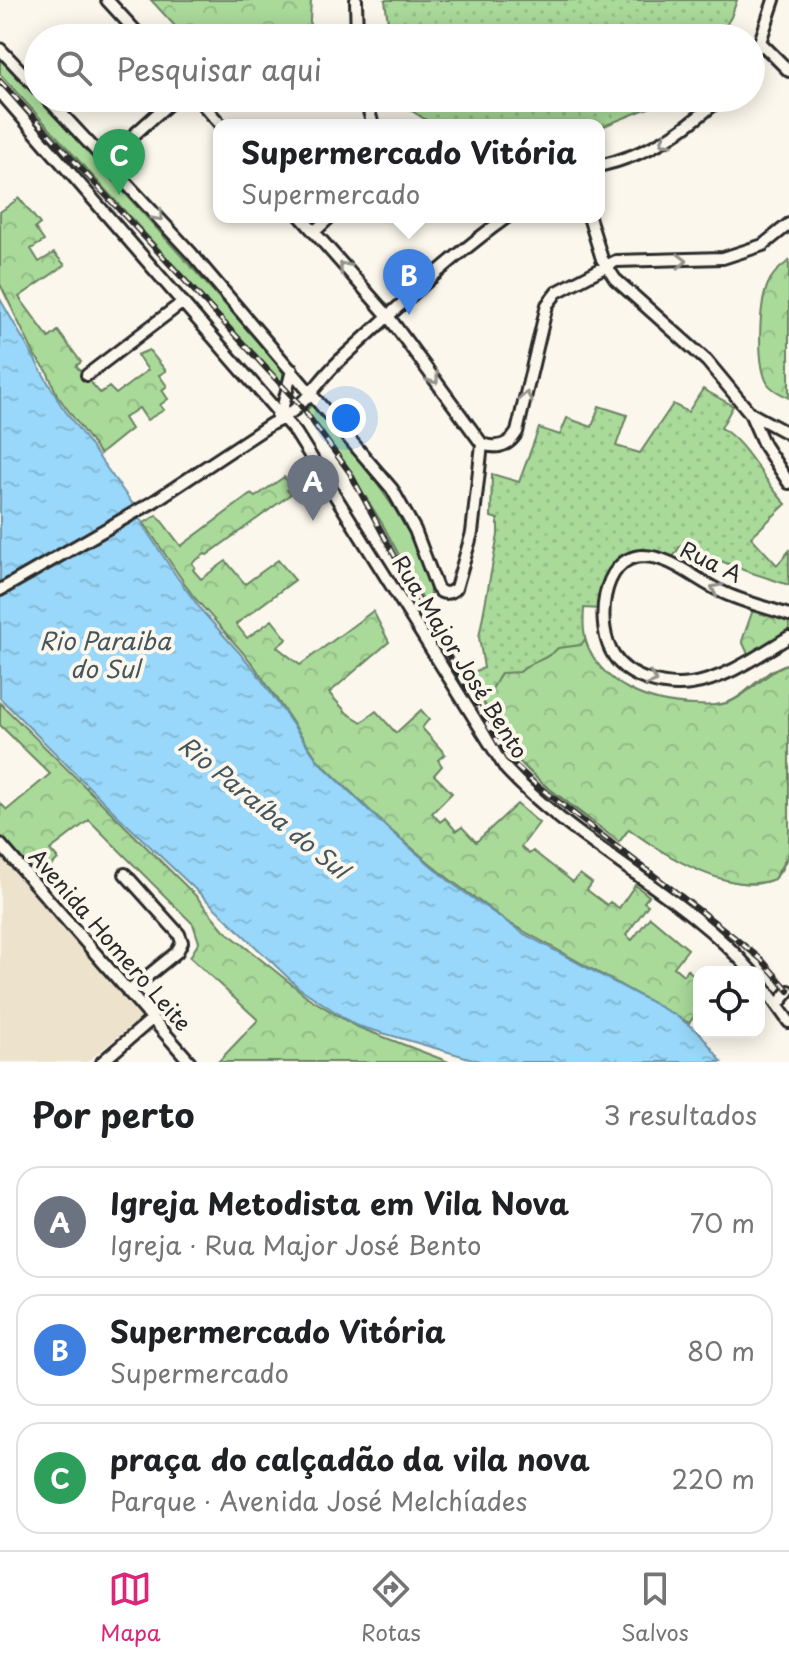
<!DOCTYPE html>
<html lang="pt">
<head>
<meta charset="utf-8">
<style>
	:root { --surface:#fff; --page:#f2f2f2; --text:#202124; --muted:#757577; --line:#e0e0e0; --accent:#db2777 }
	body { margin:0; font-family:"Playpen Sans",sans-serif; background:var(--page); color:var(--text) }
	.controls { position:absolute; right:24px; bottom:24px; display:grid; overflow:hidden; border-radius:16px; box-shadow:0 4px 20px #0003 }
	.controls button { width:72px; height:72px; display:grid; place-items:center; padding:0; border:0; border-bottom:2px solid var(--line); background:var(--surface); color:var(--text); font:40px sans-serif }
	.you { position:absolute; left:346px; top:418px; width:28px; height:28px; margin:-20px; border:6px solid #fff; border-radius:50%; background:#1a73e8; box-shadow:0 0 0 12px #1a73e833 }
	.badge { display:grid; place-items:center; width:52px; height:52px; border-radius:50%; background:var(--accent); color:#fff; font-size:26px; font-weight:700 }
	.pin { position:absolute; translate:-50% -66px; filter:drop-shadow(0 2px 4px #0008) }
	.pin::after { content:''; position:absolute; top:42px; width:28px; height:24px; background:inherit; clip-path:polygon(0 0,100% 0,50% 100%) }
	.popup { position:absolute; left:213px; top:119px; width:392px; height:104px; box-sizing:border-box; display:grid; place-content:center; border-radius:16px; background:var(--surface); filter:drop-shadow(0 2px 6px #0005); font-size:26px; white-space:nowrap; color:var(--muted) }
	.popup b { font-size:30px; color:var(--text) }
	.popup::after { content:''; position:absolute; left:50%; top:100%; margin-left:-16px; border:16px solid transparent; border-top-color:var(--surface) }
	.list { margin:0; padding:0; list-style:none }
	h2 { display:flex; justify-content:space-between; align-items:center; height:104px; margin:0; padding:0 32px; font-size:34px }
	h2 small { font-size:26px; font-weight:400; color:var(--muted) }
	.list li { display:grid; grid-template-columns:52px 1fr auto; gap:24px; align-items:center; box-sizing:border-box; height:112px; margin:0 16px 16px; padding:0 16px; border:2px solid var(--line); border-radius:24px }
	.list b { display:block; font-size:30px; white-space:nowrap }
	.list p { margin:0; font-size:26px; white-space:nowrap; color:var(--muted) }
	.list em { font-size:26px; font-style:normal; color:var(--muted) }
	.icon { flex:none; width:44px; height:44px; fill:none; stroke:currentColor; stroke-width:2; stroke-linecap:round; stroke-linejoin:round }
	.map { position:relative; flex:none; width:789px; height:1062px; overflow:hidden }
	.search { position:absolute; background:var(--surface); box-shadow:0 4px 20px #0003; left:24px; right:24px; top:24px; height:88px; display:flex; align-items:center; gap:20px; box-sizing:border-box; padding:0 28px; border-radius:44px; color:var(--muted); font-size:30px }
	.sheet { height:488px; background:var(--surface) }
	nav { display:flex; justify-content:space-around; align-items:center; box-sizing:border-box; height:112px; border-top:2px solid var(--line); background:var(--surface); font-size:22px; color:var(--muted) }
	nav a { display:grid; justify-items:center; gap:4px }
	nav .on { color:var(--accent) }
	.map>svg:first-child { display:block }
</style>
</head>
<body>
<div class="map">
<svg width="789" height="1062" viewBox="0 0 789 1062">
	<defs>
		<pattern id="grass-dots" width="8" height="8" patternUnits="userSpaceOnUse" patternTransform="scale(2)"><rect width="8" height="8" fill="#a9da9a"/><path d="M2 2h.1M6 6h.1" fill="none" stroke="#92bb85" stroke-width="1.8" stroke-linecap="round"/></pattern>
		<pattern id="forest-crowns" width="20" height="18" patternUnits="userSpaceOnUse" patternTransform="scale(2)"><rect width="20" height="18" fill="#a9da9a"/><path d="M2 6a3 3 0 1 1 6 0M12 15a3 3 0 1 1 6 0" fill="none" stroke="#92bb85"/></pattern>
		<pattern id="water-ripples" width="26" height="14" patternUnits="userSpaceOnUse" patternTransform="scale(2)"><rect width="26" height="14" fill="#99d8fa"/><path d="M2 4q2-2 4 0t4 0M15 11q2-2 4 0t4 0" fill="none" stroke="#84bad6"/></pattern>
	</defs>
	<rect width="100%" height="100%" fill="#fbf7ec"/>
	<filter id="ink" filterUnits="userSpaceOnUse"><feTurbulence type="fractalNoise" baseFrequency=".0125" numOctaves="2"/><feDisplacementMap in="SourceGraphic" scale="16" xChannelSelector="R" yChannelSelector="G"/><feConvolveMatrix kernelMatrix="1 2 1 2 8 2 1 2 1" color-interpolation-filters="sRGB"/></filter>
	<g filter="url(#ink)">
		<path fill="#ede2cc" d="M0 852 143 1016 87 1062H0Z"/>
		<path fill="url(#grass-dots)" stroke="#6a8262" stroke-width="2" d="M385 0H737L731 17 718 38H390Z
			M399 98H673L599 128V125H434L412 111Z
			M703 389 733 406 721 428C748 444 763 481 786 504L751 537 777 565 789 551V585L746 571 681 545 671 560C614 553 614 552 600 609L584 608C583 624 583 636 589 651 609 695 682 715 726 703 742 698 753 683 767 674 773 669 781 666 789 663V853C785 862 781 874 773 879 737 899 657 850 629 829L619 842C587 817 550 794 522 764 499 739 483 704 470 673L484 668 479 637 498 535V519L491 517 492 474 519 482 539 428 560 435 567 418 592 427 599 406 627 415 616 446 640 453 673 404 688 412Z"/>
		<path fill="url(#forest-crowns)" stroke="#6a8262" stroke-width="2" d="M151 0H311L309 38H186Z
			M19 198 40 224 35 228 44 241 31 249 39 262 54 253 65 265 19 297 49 338 58 331 81 362 76 366 100 393 109 387 116 394 148 370 137 355 149 350 166 371 159 375 167 386 162 390 168 399 160 405 164 410 147 420 139 408 124 418 131 429 100 454 57 395 47 371 35 356 0 284V212Z
			M789 261V398C782 394 773 391 768 384 756 364 759 305 768 284 772 274 780 267 789 261Z
			M284 477 292 486 287 490 291 494 207 555 205 554 192 563 195 567 193 570 201 579 226 561 245 584 278 560 295 580 236 624 247 638 272 620 287 639 277 647 300 665 373 611 389 642 329 693 347 713 362 722 376 711 396 733 421 710 429 719 422 728 445 754 438 760 442 766 434 775 452 793 432 813 440 822 445 818 456 831 462 827 476 842 517 804 539 823 521 847 529 854 533 851 573 882 580 874 592 883 587 890 607 905 610 902 619 908 635 885 649 896 644 902 648 905 626 935 632 940 650 917 688 949 674 967 683 975 688 970 699 980V997L693 1004 699 1011 689 1023 509 923 449 879 388 828 318 760 253 664 193 596 144 523 157 515 181 546 251 494 255 497Z
			M754 607 789 617V630L748 654 742 641Z
			M585 639C600 686 650 704 695 705 707 706 721 706 732 701 753 691 766 672 789 663V853L774 879C730 897 663 854 629 829L619 842 541 782 520 762 481 698 491 691 501 673 520 672C531 661 548 660 558 648L581 645Z
			M0 703 195 895 224 930 309 998 355 1026 449 1062H218L258 1020 190 957 199 942 193 924 89 820 50 850 58 859 37 879 0 836V803L7 810 50 774 0 725Z"/>
		<path fill="#a9da9a" stroke="#6a8262" stroke-width="2" d="M0 59 78 141 274 359 283 372 284 386 0 74Z
			M313 403C348 447 434 543 430 600H423L383 525 349 470 306 411Z"/>
		<path fill="url(#water-ripples)" stroke="#6d93a7" stroke-width="2" d="M0 299 61 405 132 503 146 530 177 577 202 611 254 669 318 761 389 830 454 885 524 934 675 1015 700 1033 722 1062H483L355 1025 298 987 117 815 0 698Z"/>
		<g fill="none" stroke-linecap="round" stroke-linejoin="round">
			<g stroke="#2b2b2b" stroke-width="16">
				<path id="minor" d="M107 0 142 38
					M356 0 357 38
					M760 42 789 71
					M0 49 38 89
					M751 58 760 42 774 0
					M0 92 296 433 506 769C577 846 685 894 752 972
					M47 98 191 253 392 489 415 530 437 588C442 595 450 594 456 588L472 533 482 444
					M197 98 221 125
					M365 98 373 125
					M106 160 175 98
					M599 166C650 154 682 132 721 98
					M301 217 388 316 482 444
					M589 217 602 259 615 279 707 361 750 413 789 434
					M314 232 330 217
					M87 375 183 302
					M750 413 764 445 789 483
					M277 416 283 406 292 370
					M482 444C497 449 509 446 517 432L547 305 557 292 616 261 723 258 763 245 789 224
					M0 590 153 502 271 424C302 412 315 384 338 362 393 312 447 260 507 217
					M789 615C766 607 742 602 720 591 696 580 671 556 643 556 600 557 595 628 614 656 629 679 665 688 691 684 726 679 759 655 789 637
					M0 844 190 1062
					M125 874 179 934 182 942 177 952 128 992
					M759 980 789 1022
					M778 1004 789 991
					M102 1062 152 1019"/>
			</g>
			<use href="#minor" stroke="#fbf7ec" stroke-width="10"/>
			<g stroke="#2b2b2b" stroke-width="6">
				<path id="rail" d="M0 81 301 406 350 473 454 666 507 758 534 783 735 938 762 960 789 991"/>
			</g>
			<use href="#rail" stroke="#fbf7ec" stroke-width="3" stroke-dasharray="9" stroke-linecap="butt"/>
		</g>
		<defs><path id="oneway-chevron" d="M-2-3.5L2.5 0L-2 3.5" fill="none" stroke-width="1.6" stroke-linecap="round" stroke-linejoin="round" transform="scale(2)"/></defs>
		<g stroke="#93918c">
			<use href="#oneway-chevron" transform="translate(665 141) rotate(149)"/>
			<use href="#oneway-chevron" transform="translate(158 216) rotate(48)"/>
			<use href="#oneway-chevron" transform="translate(682 261) rotate(-1)"/>
			<use href="#oneway-chevron" transform="translate(344 267) rotate(-131)"/>
			<use href="#oneway-chevron" transform="translate(434 379) rotate(54)"/>
			<use href="#oneway-chevron" transform="translate(526 397) rotate(-78)"/>
			<use href="#oneway-chevron" transform="translate(716 589) rotate(-153)"/>
			<use href="#oneway-chevron" transform="translate(652 680) rotate(17)"/>
		</g>
	</g>
	<g text-anchor="middle" stroke-width="8" stroke-linejoin="round" paint-order="stroke">
		<g font-size="22" fill="#2b2b2b" stroke="#fbf7ec">
			<text transform="translate(711 562) rotate(26)" y="8">Rua A</text>
			<text transform="translate(460 657) rotate(58)" y="8">Rua Major José Bento</text>
			<text transform="translate(110 940) rotate(49)" y="8">Avenida Homero Leite</text>
		</g>
		<g font-size="24" font-style="italic" fill="#46565f" stroke="#fbf7ec">
			<text x="105" y="650">Rio Paraiba<tspan x="105" dy="28">do Sul</tspan></text>
			<text transform="translate(263 808) rotate(39)" y="8">Rio Paraíba do Sul</text>
		</g>
	</g>
</svg>
<div class="controls">
<button><svg class="icon" aria-label="locate" viewBox="0 0 24 24"><circle cx="12" cy="12" r="6"/><path d="M12 2v4M12 18v4M2 12h4M18 12h4"/></svg></button>
</div>
<div class="you"></div>
<div class="pin badge" style="left:313px;top:521px;background:#6b7280">A</div>
<div class="pin badge" style="left:409px;top:315px;background:#3f7fe0">B</div>
<div class="popup"><b>Supermercado Vitória</b>Supermercado</div>
<div class="pin badge" style="left:119px;top:195px;background:#2e9e5b">C</div>
<div class="search"><svg class="icon" aria-label="search" viewBox="0 0 24 24"><circle cx="10" cy="10" r="6"/><path d="M15 15l6 6"/></svg>Pesquisar aqui</div>
</div>
<section class="sheet">
<h2>Por perto<small>3 resultados</small></h2>
<ul class="list">
<li><span class="badge" style="background:#6b7280">A</span><div><b>Igreja Metodista em Vila Nova</b><p>Igreja · Rua Major José Bento</p></div><em>70 m</em></li>
<li><span class="badge" style="background:#3f7fe0">B</span><div><b>Supermercado Vitória</b><p>Supermercado</p></div><em>80 m</em></li>
<li><span class="badge" style="background:#2e9e5b">C</span><div><b>praça do calçadão da vila nova</b><p>Parque · Avenida José Melchíades</p></div><em>220 m</em></li>
</ul>
</section>
<nav>
<a class="on"><svg class="icon" aria-label="map" viewBox="0 0 24 24"><path d="M3 6l6-2 6 2 6-2v14l-6 2-6-2-6 2zM9 4v14M15 6v14"/></svg>Mapa</a>
<a><svg class="icon" aria-label="directions" viewBox="0 0 24 24"><path d="M12 3l9 9-9 9-9-9zM9 14v-3h6M13 9l2 2-2 2"/></svg>Rotas</a>
<a><svg class="icon" aria-label="saved" viewBox="0 0 24 24"><path d="M7 4h10v16l-5-4-5 4z"/></svg>Salvos</a>
</nav>
</body>
</html>
